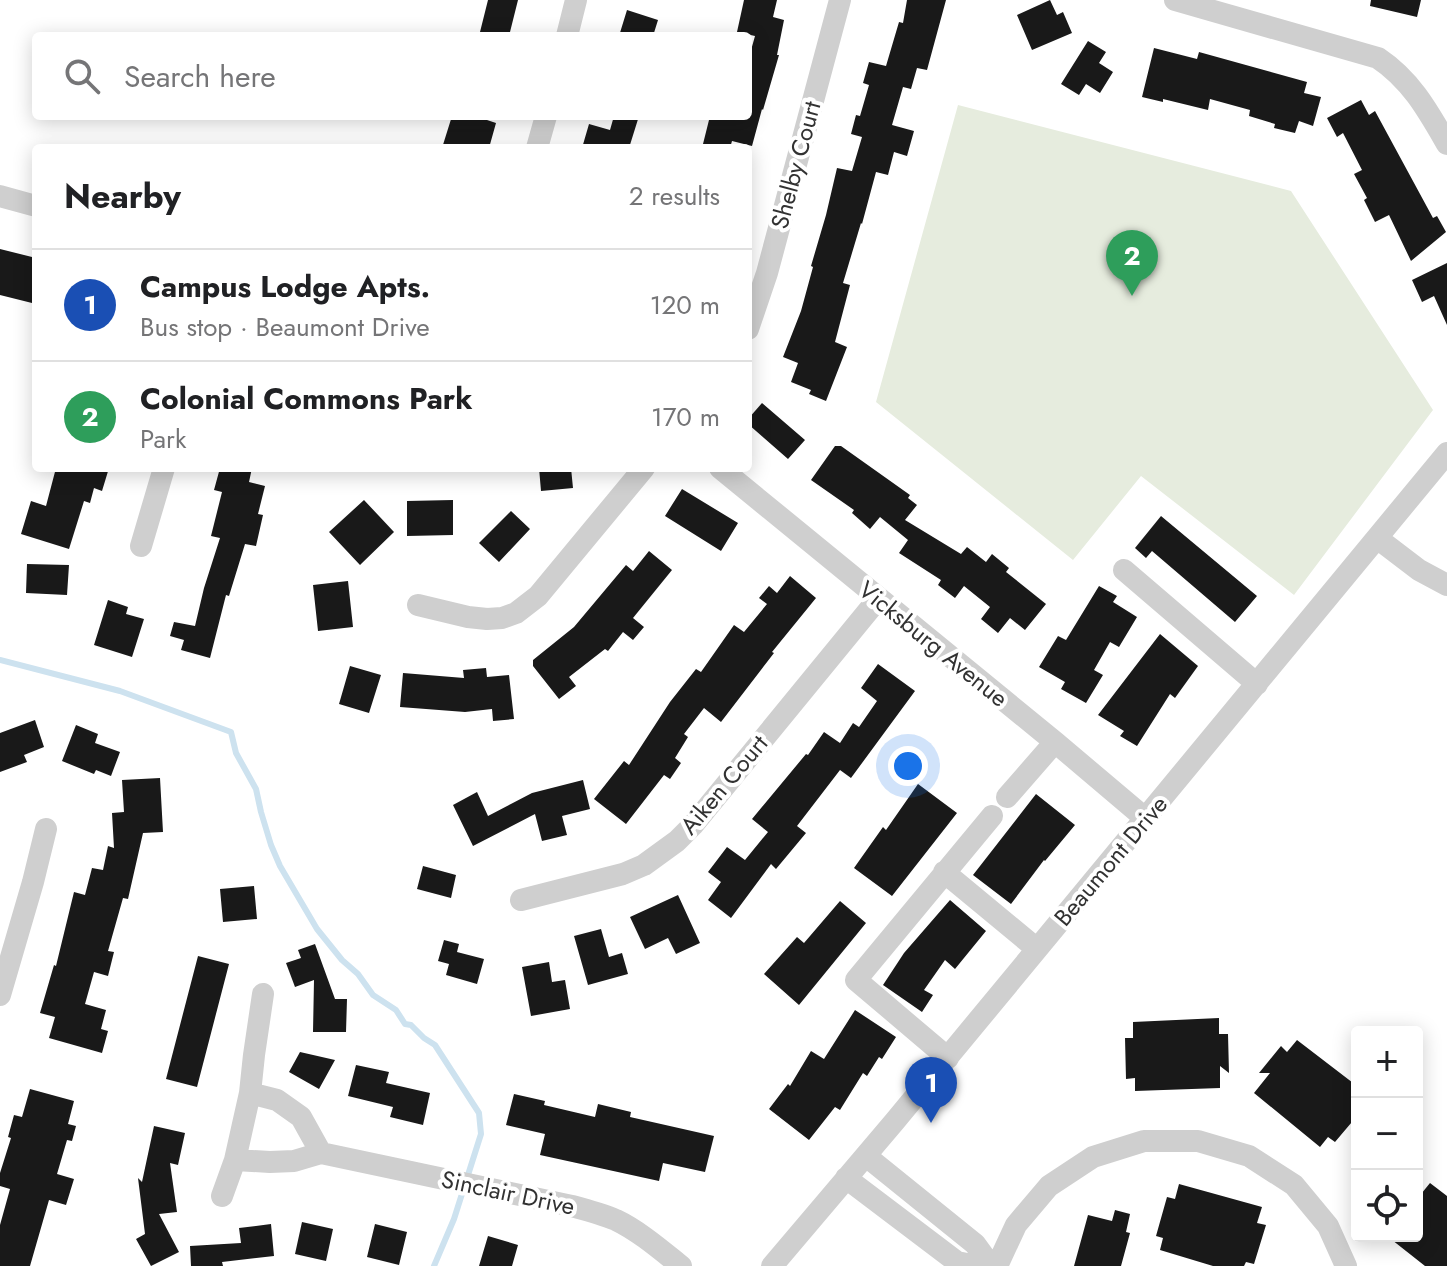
<!DOCTYPE html>
<html lang="en">
<head>
<meta charset="utf-8">
<style>
	:root { --surface:#fff; --page:#f6f6f6; --text:#202124; --muted:#757577; --line:#e0e0e0; --accent:#0f766e }
	body { margin:0; font-family:Jost,sans-serif; background:var(--page); color:var(--text) }
	.controls { position:absolute; right:24px; bottom:24px; display:grid; overflow:hidden; border-radius:8px; box-shadow:0 4px 20px #0003 }
	.controls button { width:72px; height:72px; display:grid; place-items:center; padding:0; border:0; border-bottom:2px solid var(--line); background:var(--surface); color:var(--text); font:40px sans-serif }
	.you { position:absolute; left:908px; top:766px; width:28px; height:28px; margin:-20px; border:6px solid #fff; border-radius:50%; background:#1a73e8; box-shadow:0 0 0 12px #1a73e833 }
	.badge { display:grid; place-items:center; width:52px; height:52px; border-radius:50%; background:var(--accent); color:#fff; font-size:26px; font-weight:700 }
	.pin { position:absolute; translate:-50% -66px; filter:drop-shadow(0 2px 4px #0008) }
	.pin::after { content:''; position:absolute; top:42px; width:28px; height:24px; background:inherit; clip-path:polygon(0 0,100% 0,50% 100%) }
	.list { margin:0; padding:0; list-style:none }
	h2 { display:flex; justify-content:space-between; align-items:center; height:104px; margin:0; padding:0 32px; font-size:34px }
	h2 small { font-size:26px; font-weight:400; color:var(--muted) }
	.list li { display:grid; grid-template-columns:52px 1fr auto; gap:24px; align-items:center; box-sizing:border-box; height:112px; padding:0 32px; border-top:2px solid var(--line) }
	.list b { display:block; font-size:30px; white-space:nowrap }
	.list p { margin:0; font-size:26px; white-space:nowrap; color:var(--muted) }
	.list em { font-size:26px; font-style:normal; color:var(--muted) }
	.icon { flex:none; width:44px; height:44px; fill:none; stroke:currentColor; stroke-width:2; stroke-linecap:round; stroke-linejoin:round }
	.map { position:relative; flex:none; width:1447px; height:1266px; overflow:hidden }
	.search { position:absolute; background:var(--surface); box-shadow:0 4px 20px #0003; left:32px; top:32px; width:720px; height:88px; display:flex; align-items:center; gap:20px; box-sizing:border-box; padding:0 28px; border-radius:8px; color:var(--muted); font-size:30px }
	.panel { position:absolute; background:var(--surface); box-shadow:0 4px 20px #0003; left:32px; top:144px; width:720px; height:328px; border-radius:8px }
	.map>svg:first-child { display:block }
</style>
</head>
<body>
<div class="map">
<svg width="1447" height="1266" viewBox="0 0 1447 1266">
	<rect width="100%" height="100%" fill="#fff"/>
	<path fill="#e6ecde" d="M958 105 1291 191 1433 410 1294 595 1141 476 1073 560 876 402Z"/>
	<g fill="none" stroke-linecap="round" stroke-linejoin="round">
		<path stroke="#cde2ef" stroke-width="6" d="M0 660 120 691 231 732 236 753 256 789 261 812 271 845 280 866 317 929 342 960 358 974 373 995 396 1010 405 1024 411 1025 424 1038 435 1045 479 1113 481 1134 454 1219 434 1266"/>
	</g>
	<path fill="#191919" d="M488 0H518L509 36H479Z
		M744 0H777L773 17 784 20 777 55H779L763 110 762 109 752 146 732 141 730 148H702L710 116H748V61L755 36 737 32Z
		M907 0H946L927 70 917 68 911 89 903 87 892 125 914 131 907 156 894 152 888 175 876 172 862 224 861 223 843 283 850 285 835 342 847 347 826 401 809 394 811 390 791 382 798 363 783 357 801 311 813 267 811 266 826 215 837 168 852 171 862 137 851 134 856 115 860 116 869 85 863 83 869 62 886 66 899 22 903 23Z
		M1050 0 1057 15 1063 12 1072 33 1032 50 1017 15Z
		M1371 0H1421L1417 17 1370 6Z
		M627 10 658 20 653 36H619Z
		M1088 41 1106 52 1099 63 1113 72 1100 93 1086 84 1079 95 1061 84Z
		M1154 48 1197 59 1199 52 1307 82 1304 93 1321 97 1313 126 1299 121 1295 133 1274 128 1275 124 1249 116 1250 110 1210 99 1208 110 1163 99V102L1142 97Z
		M1361 100 1369 115 1375 111 1433 218 1437 216 1446 232 1411 261 1389 215 1375 222 1364 200 1367 198 1354 174 1362 170 1343 133 1337 137 1327 118Z
		M452 116H485L484 119 496 123 489 148H442Z
		M614 116H639L629 148H582L589 124 610 130Z
		M0 249 36 258V304L0 295Z
		M1447 263V325L1434 296 1422 302 1412 280Z
		M762 403 805 440 788 459 748 424V419Z
		M835 446H841L910 495 908 498 917 505 905 520 961 554 967 547 986 562 992 554 1009 568 1006 572 1046 604 1025 630 1010 618 998 633 981 619 990 607 964 586 955 598 938 585 941 580 899 553 908 540 880 517 870 529 852 513 854 510 811 480Z
		M56 468H109L102 491 94 488 90 503 84 501 69 549 21 534 31 501 46 506Z
		M220 468H252L249 482 265 486 258 514 263 515 256 546 245 544 229 596 226 595 210 658 181 650 184 640 170 636 174 622 195 626 204 588 220 538 211 536 222 492 214 490Z
		M539 468H571L573 488 541 491Z
		M682 489 738 523 721 551 665 516Z
		M364 500 394 532 360 565 329 532Z
		M453 500V535L407 536V501Z
		M511 511 530 529 499 562 479 543Z
		M1161 516 1257 596 1235 622 1152 551 1146 558 1135 548Z
		M649 551 672 570 633 618 644 627 633 640 623 632 608 651 605 649 569 677 576 686 559 699 533 666V660L574 627 626 565 633 571Z
		M27 564 69 565 67 595 26 593Z
		M790 576 816 598 772 652 774 653 721 722 704 708 684 734 688 737 675 758 681 763 670 779 664 775 626 824 594 799 624 761 629 765 670 702 696 669 701 672 734 625 744 632 767 604 759 598 769 586 777 593Z
		M348 581 353 627 318 631 313 585Z
		M1099 586 1117 596 1113 602 1137 617 1119 647 1110 642 1094 670 1103 675 1086 703 1061 689 1065 682 1039 667 1058 636 1066 640Z
		M108 600 128 607 126 614 144 619 132 657 94 645Z
		M1160 634 1198 666 1175 698 1170 694 1137 746 1120 736 1124 731 1098 715Z
		M878 664 915 691 851 778 840 770 797 826 806 833 776 869 771 864 731 918 708 900 721 882 708 872 727 847 745 860 768 832 752 819 806 754 808 755 824 732 840 743 853 723 859 727 877 701 861 688Z
		M350 666 381 675 369 713 339 704Z
		M486 668 487 677 509 675 514 719 493 721 492 709 465 712 400 707 403 673 464 678 463 670Z
		M35 720 44 747 24 755 27 762 0 772V733Z
		M76 725 98 734 95 743 120 752 111 776 96 770 94 774 62 761Z
		M160 778 163 832 143 833 128 899 123 898 108 951 114 952 108 976 94 972 85 1004 106 1010 101 1029 108 1031 102 1053 49 1038 55 1017 40 1013 54 965 56 966 74 892 85 895 92 868 103 870 108 846 114 848 112 813 124 812 122 780Z
		M583 780 590 809 562 816 567 835 542 841 535 814 473 846 453 805 477 792 488 816 532 793Z
		M918 784 957 813 892 896 854 868 883 827 886 830Z
		M1036 794 1075 825 1045 861 1044 860 1011 904 973 875Z
		M423 866 456 875 451 898 417 889Z
		M254 886 257 919 223 922 220 889Z
		M678 895 700 943 676 954 668 938 645 949 630 917Z
		M950 900 986 931 955 969 945 960 924 990 933 995 922 1012 883 985 904 953Z
		M840 901 866 923 799 1005 764 974 797 937 804 943Z
		M601 929 609 957 622 953 628 974 588 985 574 936Z
		M444 940 459 944 457 952 484 959 477 984 446 975 449 964 438 961Z
		M315 944 335 999H347L346 1032H313L314 980 295 987 286 963 301 958 298 950Z
		M198 956 229 964 197 1087 166 1079Z
		M549 962 552 982 565 980 570 1009 531 1016 522 967Z
		M855 1010 896 1037 882 1059 879 1057 867 1076 863 1073 840 1110 835 1107 809 1140 769 1109 788 1084 790 1086 811 1051 824 1059Z
		M1219 1018V1034H1228L1229 1073 1220 1066V1088L1135 1091V1078L1126 1079 1125 1038H1133V1022Z
		M1297 1040 1357 1086V1116L1335 1142 1328 1137 1320 1147 1254 1093 1270 1073H1259L1281 1046 1287 1052Z
		M300 1052 335 1060 319 1089 289 1072Z
		M356 1065 389 1072 386 1083 430 1093 423 1125 390 1117 393 1107 348 1096Z
		M30 1089 74 1101 68 1124 76 1126 72 1141 67 1140 57 1174 74 1179 66 1205 49 1200 30 1266H0V1225L10 1189 0 1186V1173L11 1138 8 1137 14 1115 22 1117Z
		M514 1094 545 1101 544 1105 595 1117 598 1104 631 1112 630 1117 714 1136 705 1172 663 1163 659 1181 540 1155 545 1134 506 1125Z
		M154 1126 185 1133 178 1165 170 1163 177 1212 159 1214 179 1252 151 1266 136 1239 145 1234 138 1178 142 1182Z
		M1430 1183 1447 1196V1266H1425L1387 1236H1417V1199Z
		M1179 1184 1262 1207 1257 1223 1266 1225 1254 1264 1246 1262 1244 1266H1213L1160 1250 1163 1238 1156 1236 1167 1197 1175 1199Z
		M1115 1210 1130 1214 1126 1232 1130 1233 1121 1266H1074L1088 1215 1112 1221Z
		M302 1222 333 1229 326 1261 295 1254Z
		M271 1224 274 1256 222 1262 223 1266H191L190 1246 241 1243 239 1228Z
		M375 1224 407 1232 399 1265 367 1257Z
		M488 1236 518 1245 512 1266H479Z"/>
	<g fill="none" stroke-linecap="round" stroke-linejoin="round">
		<path stroke="#cfcfcf" stroke-width="22" d="M1175 0 1378 58C1411 80 1428 111 1447 144
			M567 36 576 0
			M537 148 546 116
			M0 196 36 206
			M748 329 767 273 840 0
			M720 468 1055 742 1146 819
			M1377 538 1419 570 1447 585
			M141 546 164 468
			M1124 570 1257 684
			M418 605 468 617 487 619 502 618 516 613 538 596 644 468
			M1007 797 1055 742
			M944 872 1037 949
			M521 900 623 874 644 865 677 841 693 825 878 599
			M263 994 254 1055 250 1093 277 1100 301 1117 321 1153
			M0 995 33 882 46 829
			M948 1058 856 980 992 816
			M866 1156 975 1244 991 1266
			M235 1160 250 1093
			M846 1178 957 1262 976 1266
			M222 1196 235 1160 270 1162 294 1161 321 1153 572 1206C587 1210 602 1214 616 1220 639 1231 661 1250 681 1266
			M772 1266 895 1121 1447 453
			M997 1266 1016 1225 1049 1186 1093 1157 1144 1141H1198L1249 1156 1294 1185 1328 1226 1346 1266"/>
	</g>
	<g text-anchor="middle" stroke-width="8" stroke-linejoin="round" paint-order="stroke">
		<g font-size="24" fill="#323232" stroke="#fff">
			<text transform="translate(796 165) rotate(-75)" y="8">Shelby Court</text>
			<text transform="translate(933 644) rotate(39)" y="8">Vicksburg Avenue</text>
			<text transform="translate(724 785) rotate(-50)" y="8">Aiken Court</text>
			<text transform="translate(1111 861) rotate(-50)" y="8">Beaumont Drive</text>
			<text transform="translate(508 1193) rotate(12)" y="8">Sinclair Drive</text>
		</g>
	</g>
</svg>
<div class="controls">
<button>+</button>
<button>−</button>
<button><svg class="icon" aria-label="locate" viewBox="0 0 24 24"><circle cx="12" cy="12" r="6"/><path d="M12 2v4M12 18v4M2 12h4M18 12h4"/></svg></button>
</div>
<div class="you"></div>
<div class="pin badge" style="left:931px;top:1123px;background:#1a4fb4">1</div>
<div class="pin badge" style="left:1132px;top:296px;background:#2e9e5b">2</div>
<div class="search"><svg class="icon" aria-label="search" viewBox="0 0 24 24"><circle cx="10" cy="10" r="6"/><path d="M15 15l6 6"/></svg>Search here</div>
<section class="panel">
<h2>Nearby<small>2 results</small></h2>
<ul class="list">
<li><span class="badge" style="background:#1a4fb4">1</span><div><b>Campus Lodge Apts.</b><p>Bus stop · Beaumont Drive</p></div><em>120 m</em></li>
<li><span class="badge" style="background:#2e9e5b">2</span><div><b>Colonial Commons Park</b><p>Park</p></div><em>170 m</em></li>
</ul>
</section>
</div>
</body>
</html>
